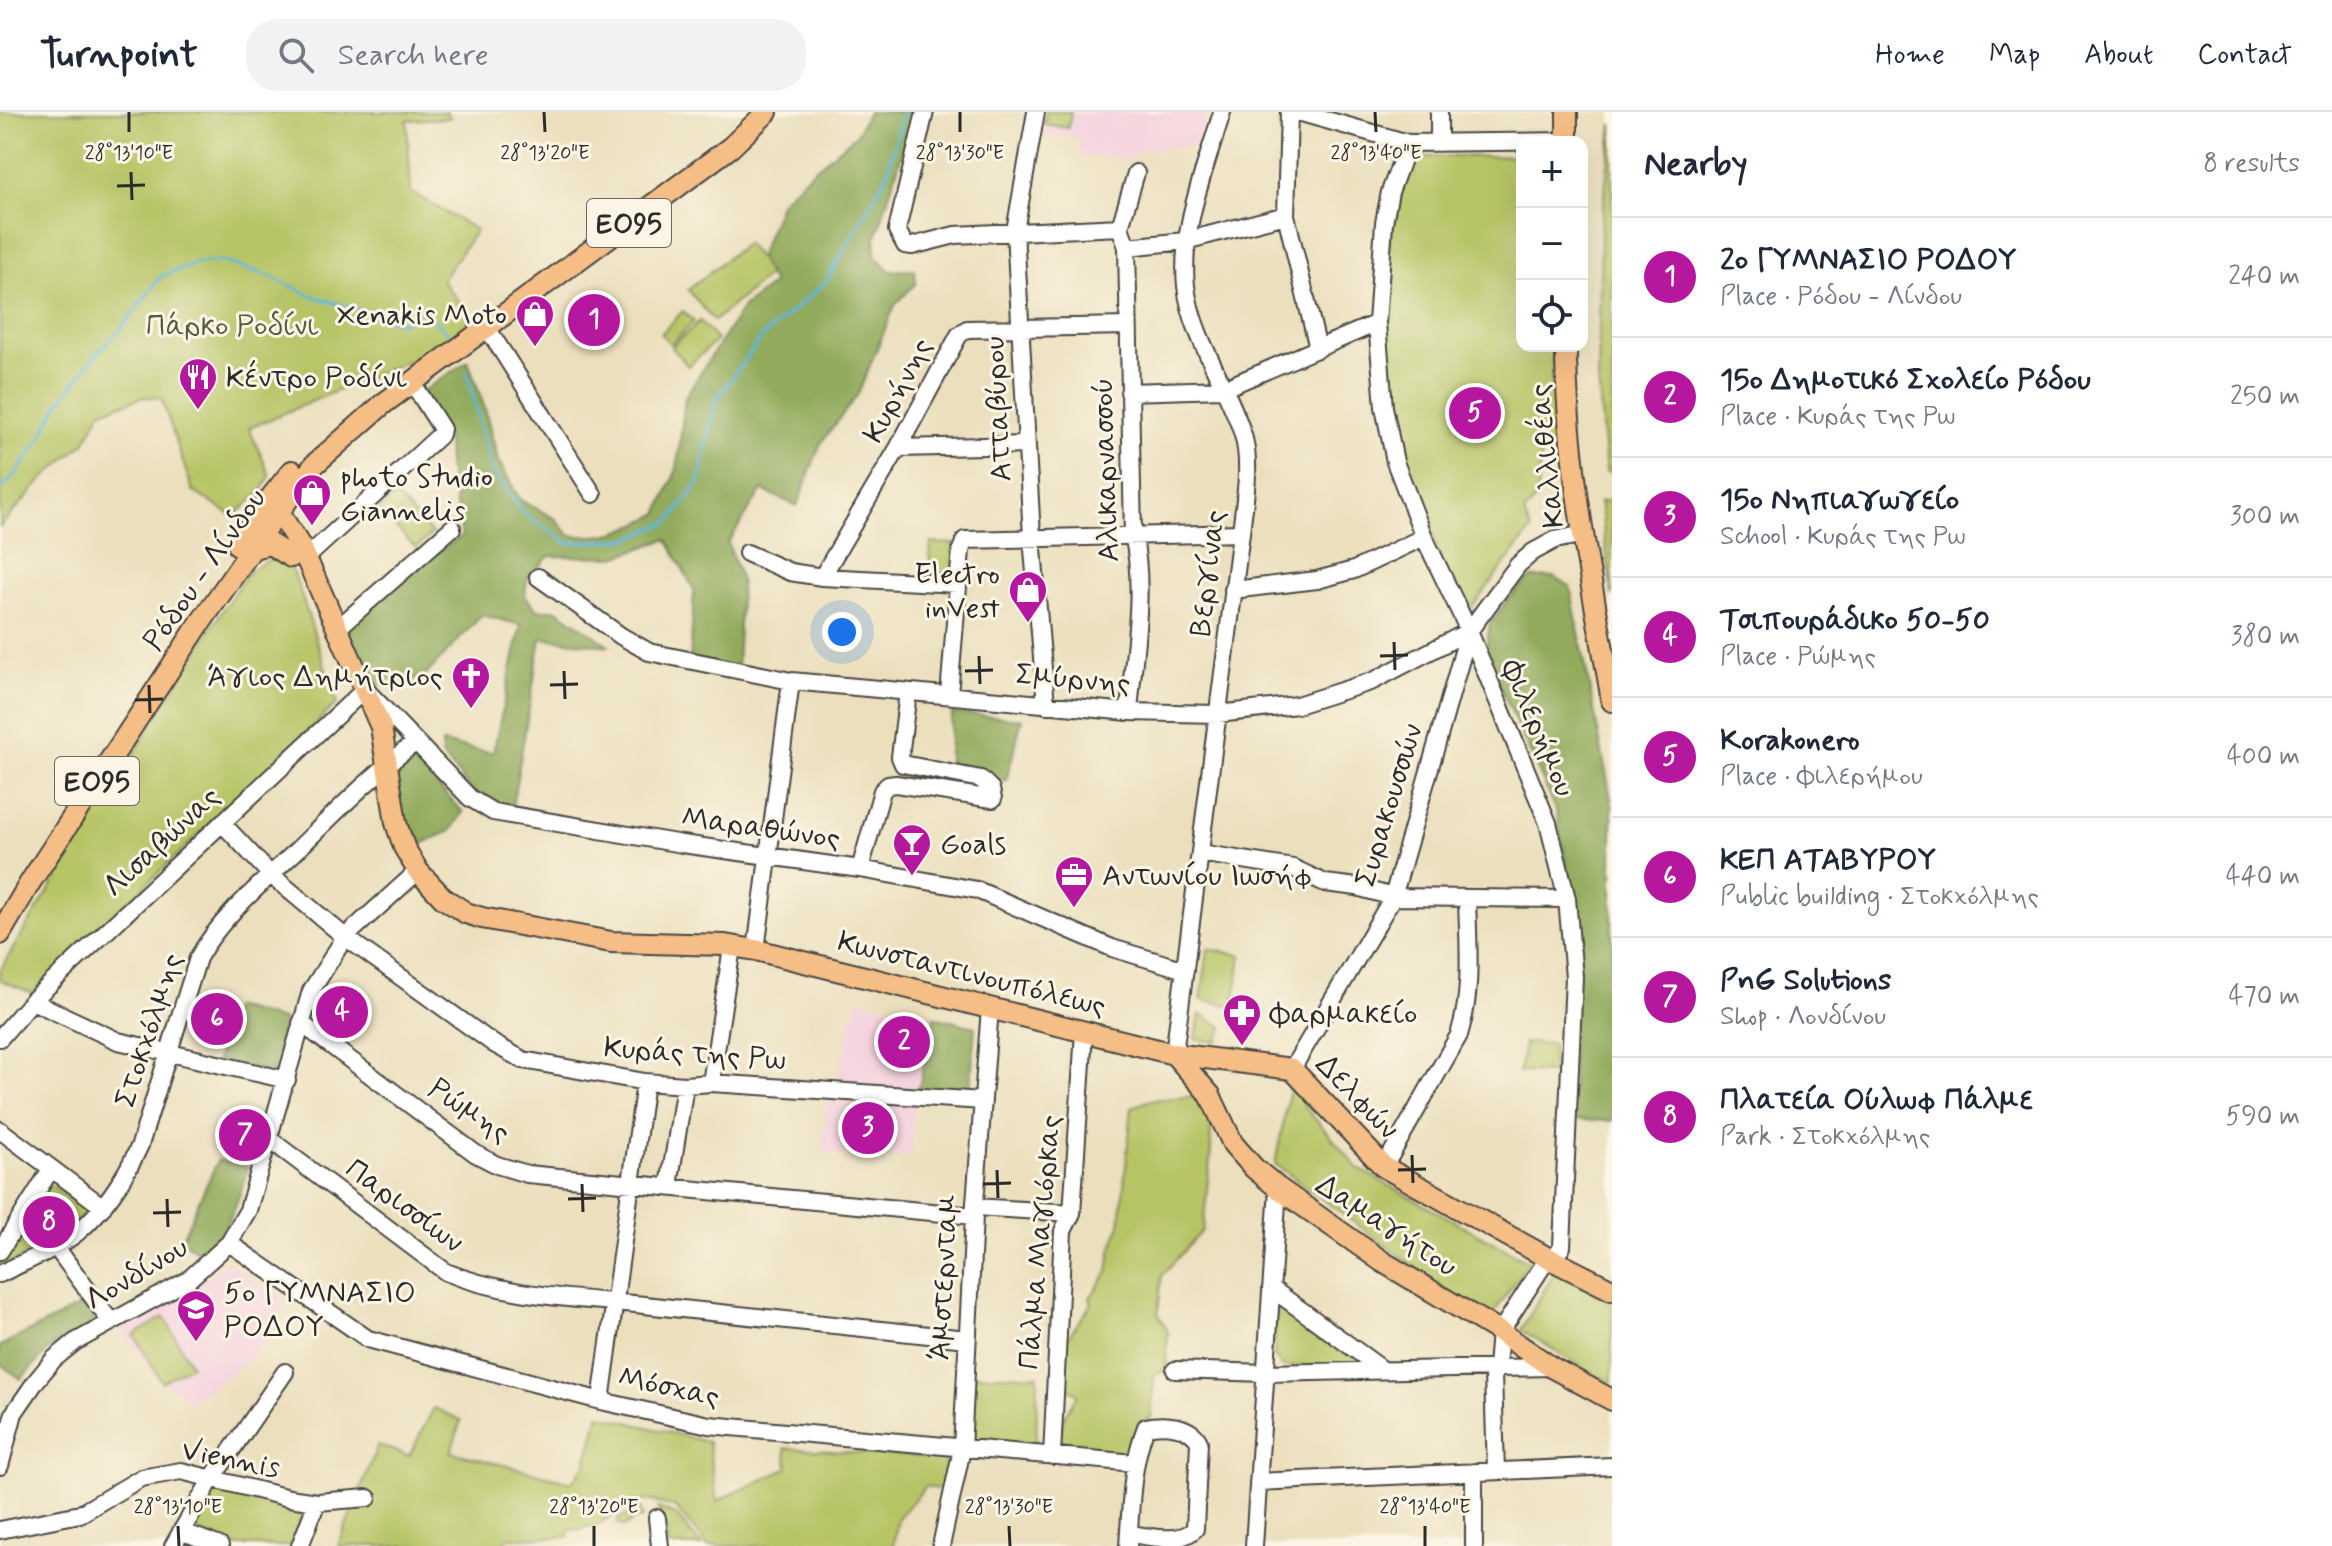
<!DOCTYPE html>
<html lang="en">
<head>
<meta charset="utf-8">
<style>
	:root { --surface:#fff; --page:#f2f2f3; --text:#1f2937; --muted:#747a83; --line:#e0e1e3; --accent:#b5179e }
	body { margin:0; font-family:Mynerve,sans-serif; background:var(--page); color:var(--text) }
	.controls { position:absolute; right:24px; top:24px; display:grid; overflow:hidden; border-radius:16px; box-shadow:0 8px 32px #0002 }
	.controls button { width:72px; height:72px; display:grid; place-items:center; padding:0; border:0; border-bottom:2px solid var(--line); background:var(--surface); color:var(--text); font:40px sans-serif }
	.you { position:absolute; left:842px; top:520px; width:28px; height:28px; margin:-20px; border:6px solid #fff; border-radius:50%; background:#1a73e8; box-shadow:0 0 0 12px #1a73e833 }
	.badge { display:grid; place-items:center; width:52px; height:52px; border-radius:50%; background:var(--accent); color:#fff; font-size:26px; font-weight:700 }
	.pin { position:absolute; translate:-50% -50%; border:4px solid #fff; box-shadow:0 2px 8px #0006 }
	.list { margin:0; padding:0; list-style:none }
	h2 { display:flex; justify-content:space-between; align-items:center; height:104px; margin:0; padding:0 32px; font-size:34px }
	h2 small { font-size:26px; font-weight:400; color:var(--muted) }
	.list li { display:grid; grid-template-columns:52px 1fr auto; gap:24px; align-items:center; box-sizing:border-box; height:120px; padding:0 32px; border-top:2px solid var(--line) }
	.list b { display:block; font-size:30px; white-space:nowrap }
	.list p { margin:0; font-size:26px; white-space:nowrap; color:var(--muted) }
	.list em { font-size:26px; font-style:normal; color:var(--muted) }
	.icon { flex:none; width:44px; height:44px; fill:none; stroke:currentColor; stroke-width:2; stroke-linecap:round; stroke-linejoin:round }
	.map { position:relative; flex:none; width:1612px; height:1434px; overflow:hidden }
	header { display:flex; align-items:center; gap:48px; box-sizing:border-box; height:112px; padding:0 40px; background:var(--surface); border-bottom:2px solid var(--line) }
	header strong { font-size:38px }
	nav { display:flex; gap:44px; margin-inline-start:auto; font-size:28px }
	.search { width:560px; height:72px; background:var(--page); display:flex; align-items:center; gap:20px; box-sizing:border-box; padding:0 28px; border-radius:32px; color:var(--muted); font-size:30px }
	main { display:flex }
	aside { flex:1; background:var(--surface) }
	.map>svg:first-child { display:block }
</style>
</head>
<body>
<header>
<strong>Turnpoint</strong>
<div class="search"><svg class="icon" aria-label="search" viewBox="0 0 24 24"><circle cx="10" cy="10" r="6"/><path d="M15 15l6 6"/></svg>Search here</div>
<nav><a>Home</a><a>Map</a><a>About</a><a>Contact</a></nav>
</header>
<main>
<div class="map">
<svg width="1612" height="1434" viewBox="0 0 1612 1434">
	<rect width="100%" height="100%" fill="#fcf5e5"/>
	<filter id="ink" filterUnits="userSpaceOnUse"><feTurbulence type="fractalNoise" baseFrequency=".0125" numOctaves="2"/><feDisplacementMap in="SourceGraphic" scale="16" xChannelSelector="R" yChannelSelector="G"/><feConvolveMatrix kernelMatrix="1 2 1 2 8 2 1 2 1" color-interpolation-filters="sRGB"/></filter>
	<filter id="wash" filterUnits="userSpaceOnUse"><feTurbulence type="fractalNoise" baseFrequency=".006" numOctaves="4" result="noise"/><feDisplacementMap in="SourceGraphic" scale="32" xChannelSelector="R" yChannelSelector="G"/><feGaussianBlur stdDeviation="1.8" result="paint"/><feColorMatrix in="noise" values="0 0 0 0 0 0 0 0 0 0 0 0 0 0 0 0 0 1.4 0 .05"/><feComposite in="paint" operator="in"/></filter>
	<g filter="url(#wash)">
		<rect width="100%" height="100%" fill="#ebdfbd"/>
		<path fill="#f4cfde" d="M1045 0H1207L1198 33 1140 39 1127 47 1078 43 1082 26 1041 23Z
			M857 887 934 905 918 980 836 972Z
			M826 986 914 993 911 1045 822 1040Z
			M226 1149 286 1188 254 1244 191 1289 160 1268 120 1217 189 1181Z"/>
		<path fill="#b7c466" stroke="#717848" stroke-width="2" d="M0 0H447L450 6 407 8 411 80 476 118 442 168 474 208 441 235 249 316 270 364 263 377 234 405 193 379 161 286 144 285 101 299 85 330 42 368 0 415Z
			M1046 0H1071L1068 16 1044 12Z
			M1612 12V361L1606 360 1598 267 1601 116Z
			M1522 44V234H1552V274L1561 335 1541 337 1538 383 1524 402 1531 418 1463 507 1397 328 1384 172 1396 84 1407 45Z
			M746 131 771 161 714 209 688 178Z
			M683 199 694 209 671 232 661 222Z
			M700 209 717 228 688 254 671 235Z
			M395 383 432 422 416 436 379 398Z
			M1612 389V484L1600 390Z
			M931 431 956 432 952 467 929 466Z
			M270 447 282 449 294 461 337 591 32 881 0 868V858L220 502 249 459Z
			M1208 837 1241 843 1234 894 1201 888Z
			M1200 902 1223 915 1217 930 1196 927Z
			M1524 931 1553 932V961L1519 960Z
			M1291 972 1303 983 1304 994 1359 1057 1529 1150 1488 1209 1275 1052Z
			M1210 983 1211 1037 1203 1118 1162 1163 1158 1201 1168 1220 1166 1258 1154 1264 1151 1306 1141 1311 1135 1342 1057 1335 1063 1306 1078 1282 1060 1271 1061 1235 1092 1191 1090 1186 1108 1160 1111 1139 1120 1112 1132 995 1151 988Z
			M49 1072 91 1099 60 1122 0 1158V1142Z
			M1555 1160 1612 1190V1270L1599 1265 1521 1218Z
			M1276 1195H1285L1360 1243 1361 1253 1283 1255 1274 1244Z
			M164 1205 191 1253 162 1270 134 1223Z
			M968 1263H1038L1036 1331 965 1329Z
			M434 1296 461 1308 451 1340 572 1370 586 1352 599 1303 708 1330 717 1389 788 1356 785 1336 944 1346 947 1350 945 1379 926 1374 898 1406 893 1434H708L676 1396 648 1388 633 1391 596 1413 568 1419 569 1425 509 1426 500 1434H338L378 1333 409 1344Z
			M210 1377 305 1395 291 1434H234L186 1415Z
			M640 1396 643 1406 635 1407 624 1415 618 1412V1407Z
			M658 1396 676 1403 702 1434H668L666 1414Z"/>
		<path fill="#91aa5b" stroke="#5e6a43" stroke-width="2" d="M868 0H915L876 125 875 144 890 159 915 157 916 171 895 193 858 282 820 333 797 394 762 378 728 431 741 469 737 558 690 552 694 478 667 427 615 445 549 444 527 467 525 484 537 498H557L610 534 541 526 512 695 481 690 442 643V631L493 641 521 513 482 503 425 564 403 573 372 572 342 506 462 424 448 353 447 326 420 281 468 249 485 297 498 348 520 388 556 407 569 423C607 428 624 418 658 402L677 357 685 285 743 195 773 172 759 145 781 89 810 61 856 23Z
			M1554 465 1570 474 1612 692V1009L1573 1008 1568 763 1556 698 1485 541 1490 512 1508 487 1530 466Z
			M952 601 1022 607 1006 669 948 658Z
			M409 645 463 700 451 719 409 737 392 659Z
			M233 895 283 908 273 960 217 948Z
			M934 905 975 915 970 985 918 980Z
			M218 1048 248 1055C238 1092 229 1114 205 1145L181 1128Z
			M84 1192 96 1207 94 1212 51 1235 21 1267 0 1252V1234Z"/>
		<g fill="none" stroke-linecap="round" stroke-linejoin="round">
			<path stroke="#5ab6d8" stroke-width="3" d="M467 261 492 358 524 402 569 431 627 427 669 410 699 371 716 288 762 225 826 170 887 63 903 0
				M0 378 14 364 39 330 58 293 98 240 121 217 161 164 197 151 221 149 267 163 312 184 401 211 425 199 449 222"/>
		</g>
	</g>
	<g filter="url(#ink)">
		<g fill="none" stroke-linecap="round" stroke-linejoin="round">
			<g stroke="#484641" stroke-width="20">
				<path id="minor" d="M925 0 897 118 905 133 912 134 955 123 1120 115
					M1036 0 1015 119 1032 425 1046 593
					M1289 0 1286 103 1318 237
					M1298 0 1408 31 1567 29
					M1408 31 1390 80 1384 111 1377 211 1384 295 1395 350 1424 425 1469 519 1548 711 1567 787 1574 865 1562 1135 1556 1143 1548 1146 1500 1220 1497 1255 1493 1263 1496 1359
					M1439 31V0
					M1120 115 1127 135 1133 423C1146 476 1133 546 1129 600
					M1120 115 1136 61
					M1127 135 1185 129 1286 103
					M486 214 593 382
					M1129 280 1223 277 1377 211
					M898 336 1027 333
					M747 441 790 460 822 465 958 472
					M306 446 441 322 442 317 412 270
					M538 465 621 524 649 540 791 569 1129 600 1218 602 1297 593 1373 569 1469 519
					M822 465 898 336 959 223 967 217 1128 214
					M1233 478 1317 468 1354 458 1424 425
					M338 516 452 416
					M949 583 961 438 965 428 1241 421
					M222 711 271 763 345 825 494 932 523 948 645 970 685 973 711 971 983 989
					M1200 741 1293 756 1325 771 1357 775 1393 785 1567 787
					M860 757 882 679 888 673 896 672 993 687 991 677 981 667 903 652 900 645 908 580
					M756 838 791 569
					M32 889 118 929 287 968
					M301 911 476 1042 497 1053 527 1062 974 1104
					M0 926 32 889 365 577 470 686 493 700 682 732 860 757 977 778 1112 836 1185 858
					M1174 942 1241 421C1244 390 1252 354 1243 323 1228 273 1192 227 1186 174 1180 115 1206 56 1222 0
					M1292 957 1393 785 1469 519 1518 453 1533 440 1555 428 1584 422
					M711 971 731 842
					M0 1018 103 1095
					M269 1027 446 1160C507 1185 579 1186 644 1193 752 1205 860 1216 967 1227
					M1384 1055 1459 923C1473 879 1468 832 1467 786
					M669 1074 685 973
					M975 1095 1072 1101
					M229 1131 368 1227 601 1289 709 1313 1135 1351
					M55 1134 111 1210
					M0 1139 51 1057
					M0 1162C25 1149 56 1138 78 1120 106 1096 125 1066 140 1033L198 846C220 806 260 773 293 742 333 703 372 663 416 630
					M1271 1176 1383 1258
					M1175 1258 1266 1261 1551 1255
					M601 1289 645 970
					M1052 1344 1063 1119 1072 1101 1084 920
					M0 1354 14 1301 36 1269 54 1247 75 1230 188 1168 229 1131 248 1098 311 879 345 825 418 759
					M1474 1360V1434
					M1258 1370 1612 1354
					M657 1406 660 1434
					M0 1418 80 1402 141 1366 181 1359 289 1386 317 1390 368 1386
					M181 1419 220 1434
					M173 1434 211 1368 285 1260
					M300 1434 317 1390
					M941 1434 962 1337 974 1104 990 896
					M1128 1434C1131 1394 1131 1353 1146 1315 1163 1311 1191 1313 1199 1330L1195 1417C1179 1433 1150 1424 1129 1422
					M1254 1434 1278 1076"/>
			</g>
			<g stroke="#484641" stroke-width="24">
				<path id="major" d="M1567 30V0
					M1566 234C1566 353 1592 472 1612 589
					M261 398 283 407 302 437 381 615 396 711 404 735 418 759 443 786 466 801 482 806 611 830 725 833 756 838 1174 942 1292 957 1384 1055 1548 1146 1612 1178
					M238 433 261 398 292 359
					M253 436 270 432 291 445
					M0 822 31 769 196 517 270 411 315 352 383 292 731 35 767 0
					M1174 942 1210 983 1233 1032 1254 1056 1278 1076 1383 1150 1500 1220 1551 1255 1612 1288"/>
			</g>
			<use href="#minor" stroke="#fff" stroke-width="16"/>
			<use href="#major" stroke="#f6be87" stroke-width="20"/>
		</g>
	</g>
	<path fill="none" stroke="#2b2b2b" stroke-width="3" d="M129 0V20M544 0 545 20M960 0V20M1375 0 1376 20M131 60 132 88M117 74 145 73M1394 530 1395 558M979 544 980 572M1380 544 1408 543M564 559 565 587M965 559 993 558M149 573 150 601M550 573 578 572M135 588 163 587M1412 1043 1413 1071M997 1058 998 1086M1398 1058 1426 1057M582 1072 583 1100M983 1072 1011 1071M167 1087 168 1115M568 1087 596 1086M153 1101 181 1100M178 1414 179 1434M594 1414V1434M1009 1414 1010 1434M1425 1414V1434"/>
	<defs>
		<g id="shop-pin" transform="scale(2)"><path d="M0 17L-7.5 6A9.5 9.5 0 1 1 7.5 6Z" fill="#b5179e" stroke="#fcf5e5"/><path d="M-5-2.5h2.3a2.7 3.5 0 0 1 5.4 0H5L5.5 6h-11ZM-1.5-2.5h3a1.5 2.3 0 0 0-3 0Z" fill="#fff"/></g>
		<g id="restaurant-pin" transform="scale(2)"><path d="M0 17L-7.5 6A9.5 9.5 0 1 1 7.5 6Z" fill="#b5179e" stroke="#fcf5e5"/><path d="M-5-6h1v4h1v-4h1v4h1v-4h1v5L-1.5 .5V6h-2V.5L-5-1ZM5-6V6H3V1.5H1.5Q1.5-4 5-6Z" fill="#fff"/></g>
		<g id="church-pin" transform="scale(2)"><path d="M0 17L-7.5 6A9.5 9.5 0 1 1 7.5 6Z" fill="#b5179e" stroke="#fcf5e5"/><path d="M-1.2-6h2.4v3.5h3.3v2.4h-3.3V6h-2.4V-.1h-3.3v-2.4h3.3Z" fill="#fff"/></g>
		<g id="bar-pin" transform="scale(2)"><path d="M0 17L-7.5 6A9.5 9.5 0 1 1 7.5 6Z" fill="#b5179e" stroke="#fcf5e5"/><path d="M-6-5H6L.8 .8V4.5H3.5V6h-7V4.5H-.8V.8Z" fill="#fff"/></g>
		<g id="office-pin" transform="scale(2)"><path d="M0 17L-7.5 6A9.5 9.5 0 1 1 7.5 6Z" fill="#b5179e" stroke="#fcf5e5"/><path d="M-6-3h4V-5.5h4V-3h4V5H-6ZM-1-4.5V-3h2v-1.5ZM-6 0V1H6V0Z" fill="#fff"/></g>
		<g id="pharmacy-pin" transform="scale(2)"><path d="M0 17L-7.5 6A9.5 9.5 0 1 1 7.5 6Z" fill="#b5179e" stroke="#fcf5e5"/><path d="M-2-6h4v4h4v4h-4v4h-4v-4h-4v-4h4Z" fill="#fff"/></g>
		<g id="school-pin" transform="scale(2)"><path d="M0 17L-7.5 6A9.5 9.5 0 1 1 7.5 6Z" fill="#b5179e" stroke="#fcf5e5"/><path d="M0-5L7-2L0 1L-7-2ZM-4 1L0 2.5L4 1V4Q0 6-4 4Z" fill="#fff"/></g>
	</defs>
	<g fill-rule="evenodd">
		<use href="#shop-pin" x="535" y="202"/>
		<use href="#restaurant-pin" x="198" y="265"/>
		<use href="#shop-pin" x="312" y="381"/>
		<use href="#shop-pin" x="1028" y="478"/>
		<use href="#church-pin" x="471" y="564"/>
		<use href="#bar-pin" x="912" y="731"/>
		<use href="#office-pin" x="1074" y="763"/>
		<use href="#pharmacy-pin" x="1242" y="901"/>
		<use href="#school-pin" x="196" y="1197"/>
	</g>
	<g text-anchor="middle" stroke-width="6" stroke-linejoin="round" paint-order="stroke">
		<g fill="#fcf5e5" stroke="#6a6863" stroke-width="2">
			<rect x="587" y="87" width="84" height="48" rx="6"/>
			<rect x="55" y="645" width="84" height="48" rx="6"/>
		</g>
		<g font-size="28" font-weight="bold" fill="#2b2b2b">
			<text x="629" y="121">ΕΟ95</text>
			<text x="97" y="679">ΕΟ95</text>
		</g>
		<g font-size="30" fill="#2b2b2b" stroke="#fcf5e5" text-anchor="start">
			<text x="507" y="212" text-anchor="end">Xenakis Moto</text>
			<text x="226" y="275">Κέντρο Ροδίνι</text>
			<text x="340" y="374">photo Studio<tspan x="340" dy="34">Giannelis</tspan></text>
			<text x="1000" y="471" text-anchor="end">Electro<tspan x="1000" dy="34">inVest</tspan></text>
			<text x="443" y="574" text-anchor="end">Άγιος Δημήτριος</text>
			<text x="940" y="741">Goals</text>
			<text x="1102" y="773">Αντωνίου Ιωσήφ</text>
			<text x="1270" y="911">Φαρμακείο</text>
			<text x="224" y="1190">5ο ΓΥΜΝΑΣΙΟ<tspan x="224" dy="34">ΡΟΔΟΥ</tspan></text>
		</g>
		<g font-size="30" fill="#55593d" stroke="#fcf5e5">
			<text x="232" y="223">Πάρκο Ροδίνι</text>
		</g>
		<g font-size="30" fill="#2b2b2b" stroke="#fcf5e5">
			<text transform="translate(897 278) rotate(-62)" y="10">Κυρήνης</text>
			<text transform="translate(997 297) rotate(-93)" y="10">Ατταβύρου</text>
			<text transform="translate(1546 344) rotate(-96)" y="10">Καλλιθέας</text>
			<text transform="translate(1105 358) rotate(-92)" y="10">Αλικαρνασσού</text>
			<text transform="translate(204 457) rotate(-55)" y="10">Ρόδου - Λίνδου</text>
			<text transform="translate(1207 461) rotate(-83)" y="10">Βεργίνας</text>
			<text transform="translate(1073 566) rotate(5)" y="10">Σμύρνης</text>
			<text transform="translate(1539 616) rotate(67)" y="10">Φιλερήμου</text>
			<text transform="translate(1388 693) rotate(-73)" y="10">Συρακουσσών</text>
			<text transform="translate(761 715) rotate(8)" y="10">Μαραθώνος</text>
			<text transform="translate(161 729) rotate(-43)" y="10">Λισαβώνας</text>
			<text transform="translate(972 861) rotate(14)" y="10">Κωνσταντινουπόλεως</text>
			<text transform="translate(148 918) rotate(-72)" y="10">Στοκχόλμης</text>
			<text transform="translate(695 941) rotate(4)" y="10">Κυράς της Ρω</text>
			<text transform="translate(1358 984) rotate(46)" y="10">Δελφών</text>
			<text transform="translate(470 998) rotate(34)" y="10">Ρώμης</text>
			<text transform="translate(405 1093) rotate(36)" y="10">Παρισσίων</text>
			<text transform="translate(1387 1113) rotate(33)" y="10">Δαμαγήτου</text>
			<text transform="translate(1039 1130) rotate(-85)" y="10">Πάλμα Μαγιόρκας</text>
			<text transform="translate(136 1161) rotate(-31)" y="10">Λονδίνου</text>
			<text transform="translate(943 1165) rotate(-87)" y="10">Άμστερνταμ</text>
			<text transform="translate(669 1274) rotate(12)" y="10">Μόσχας</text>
			<text transform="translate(231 1346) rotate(11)" y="10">Viennis</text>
		</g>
	</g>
	<g font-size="20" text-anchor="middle" fill="#2b2b2b" stroke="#fcf5e5" stroke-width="6" stroke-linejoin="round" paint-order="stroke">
		<text x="129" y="47">28°13'10"E</text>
		<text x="545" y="47">28°13'20"E</text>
		<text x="960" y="47">28°13'30"E</text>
		<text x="1376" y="47">28°13'40"E</text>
		<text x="178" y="1401">28°13'10"E</text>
		<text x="594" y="1401">28°13'20"E</text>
		<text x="1009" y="1401">28°13'30"E</text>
		<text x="1425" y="1401">28°13'40"E</text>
	</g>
</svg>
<div class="controls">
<button>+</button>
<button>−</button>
<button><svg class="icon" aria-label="locate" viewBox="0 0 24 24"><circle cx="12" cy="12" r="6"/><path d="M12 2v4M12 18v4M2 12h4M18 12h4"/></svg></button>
</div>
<div class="you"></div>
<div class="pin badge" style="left:594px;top:208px">1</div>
<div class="pin badge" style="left:904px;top:930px">2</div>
<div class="pin badge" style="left:868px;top:1016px">3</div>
<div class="pin badge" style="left:342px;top:900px">4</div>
<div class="pin badge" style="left:1475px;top:301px">5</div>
<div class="pin badge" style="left:217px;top:907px">6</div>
<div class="pin badge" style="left:245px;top:1023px">7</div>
<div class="pin badge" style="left:49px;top:1110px">8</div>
</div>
<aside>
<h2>Nearby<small>8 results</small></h2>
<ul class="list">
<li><span class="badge">1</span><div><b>2ο ΓΥΜΝΑΣΙΟ ΡΟΔΟΥ</b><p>Place · Ρόδου - Λίνδου</p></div><em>240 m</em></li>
<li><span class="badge">2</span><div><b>15ο Δημοτικό Σχολείο Ρόδου</b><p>Place · Κυράς της Ρω</p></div><em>250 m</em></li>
<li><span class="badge">3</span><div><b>15ο Νηπιαγωγείο</b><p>School · Κυράς της Ρω</p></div><em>300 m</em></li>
<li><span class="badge">4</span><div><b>Τσιπουράδικο 50-50</b><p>Place · Ρώμης</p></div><em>380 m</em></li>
<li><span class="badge">5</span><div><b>Korakonero</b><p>Place · Φιλερήμου</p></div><em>400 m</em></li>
<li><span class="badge">6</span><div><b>ΚΕΠ ΑΤΑΒΥΡΟΥ</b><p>Public building · Στοκχόλμης</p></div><em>440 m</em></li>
<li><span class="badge">7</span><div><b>PnG Solutions</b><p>Shop · Λονδίνου</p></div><em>470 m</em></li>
<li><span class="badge">8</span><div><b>Πλατεία Ούλωφ Πάλμε</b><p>Park · Στοκχόλμης</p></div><em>590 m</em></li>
</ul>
</aside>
</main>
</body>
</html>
